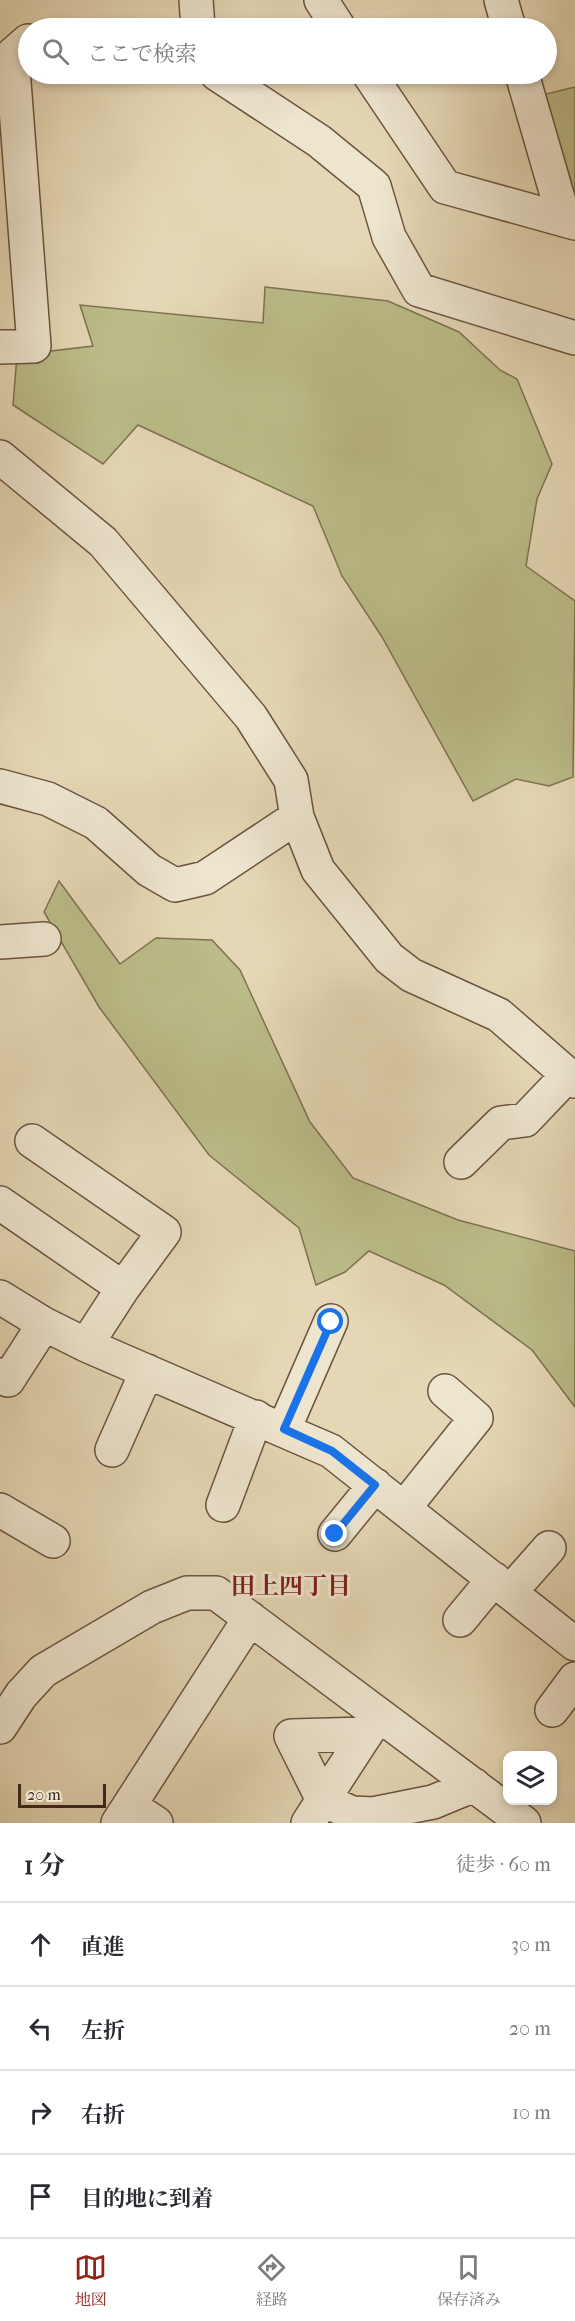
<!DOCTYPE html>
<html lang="ja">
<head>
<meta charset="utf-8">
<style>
	:root { --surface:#fff; --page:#f7f7f7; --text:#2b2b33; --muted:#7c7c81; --line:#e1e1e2; --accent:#8f2418 }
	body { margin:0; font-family:"IM FELL French Canon","Noto Serif JP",serif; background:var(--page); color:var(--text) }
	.controls { position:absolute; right:18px; bottom:18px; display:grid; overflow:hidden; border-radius:12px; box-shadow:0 3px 9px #0003 }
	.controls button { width:54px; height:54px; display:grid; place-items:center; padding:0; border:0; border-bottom:2px solid var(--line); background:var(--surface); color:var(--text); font:30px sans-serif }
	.scale { position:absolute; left:18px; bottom:15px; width:88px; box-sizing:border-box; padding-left:6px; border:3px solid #422919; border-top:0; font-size:16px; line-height:21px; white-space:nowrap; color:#422919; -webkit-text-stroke:4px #eee5cf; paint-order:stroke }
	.stop { position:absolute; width:18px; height:18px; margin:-14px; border:4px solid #1a73e8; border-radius:50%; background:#fff }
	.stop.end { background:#1a73e8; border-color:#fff; box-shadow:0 2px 6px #0008 }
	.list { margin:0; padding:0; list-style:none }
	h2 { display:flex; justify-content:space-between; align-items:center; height:78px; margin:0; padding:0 24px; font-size:26px }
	h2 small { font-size:20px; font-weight:400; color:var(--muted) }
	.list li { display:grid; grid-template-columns:39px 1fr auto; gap:18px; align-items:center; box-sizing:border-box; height:84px; padding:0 24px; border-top:2px solid var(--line) }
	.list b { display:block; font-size:22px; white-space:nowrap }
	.list em { font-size:20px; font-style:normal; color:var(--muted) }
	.icon { flex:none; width:33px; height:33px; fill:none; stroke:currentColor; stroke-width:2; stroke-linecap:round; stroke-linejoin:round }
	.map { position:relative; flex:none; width:575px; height:1823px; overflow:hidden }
	.search { position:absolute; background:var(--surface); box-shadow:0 3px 9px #0003; left:18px; right:18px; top:18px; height:66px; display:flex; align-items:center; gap:15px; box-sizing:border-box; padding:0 21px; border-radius:33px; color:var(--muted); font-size:22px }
	.sheet { height:414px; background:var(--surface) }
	nav { display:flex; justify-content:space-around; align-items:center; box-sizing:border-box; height:84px; border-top:2px solid var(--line); background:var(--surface); font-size:16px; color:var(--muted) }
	nav a { display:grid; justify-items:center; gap:3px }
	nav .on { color:var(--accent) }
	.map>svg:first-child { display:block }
</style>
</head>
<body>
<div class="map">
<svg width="575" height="1823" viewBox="0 0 575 1823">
	<rect width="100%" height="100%" fill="#e5d7b5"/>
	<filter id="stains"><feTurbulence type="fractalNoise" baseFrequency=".00333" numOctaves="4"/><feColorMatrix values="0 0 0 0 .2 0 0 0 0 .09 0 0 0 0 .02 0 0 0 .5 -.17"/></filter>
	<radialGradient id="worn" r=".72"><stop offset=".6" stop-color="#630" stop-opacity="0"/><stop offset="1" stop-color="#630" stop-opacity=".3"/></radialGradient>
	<path fill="#bbbc89" stroke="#7e7251" stroke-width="1.5" d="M575 87V200L542 95Z
		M265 287 388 301 459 332 500 370 517 379 552 464 537 499 526 566 575 601 573 777 549 786 516 779 473 801 382 637 342 576 313 506 138 425 103 464 13 405 17 355 93 346 80 305 263 323Z
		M59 881 120 964 156 938 212 940 240 970 310 1122 353 1178 458 1220 575 1251V1407L532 1350 444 1285 369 1251 345 1272 316 1285 299 1228 209 1155 99 1007 44 912Z"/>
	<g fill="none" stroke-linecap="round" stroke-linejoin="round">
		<g stroke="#6b5440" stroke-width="36">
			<path id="minor" d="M196 0 198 28
				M321 0 339 28
				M501 0 509 28
				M217 74 319 141 374 186 389 237 419 290 575 338
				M369 74 445 187 575 223
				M522 74 564 219
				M0 347 34 346 12 55 28 41
				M0 457 103 542 251 717 291 780 297 817 318 870 389 958 411 975 499 1015 575 1081
				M0 786 48 799 96 823 149 870 175 885 205 878 297 817
				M0 942 44 939
				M32 1141 164 1232 123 1288
				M461 1162 501 1123 525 1120 568 1075
				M0 1203 123 1288 86 1345
				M0 1297 44 1324 86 1345 331 1451 575 1644
				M0 1375 8 1380 44 1324
				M284 1429 331 1321
				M112 1450 147 1371
				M223 1505 256 1417
				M404 1508 476 1418 445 1391
				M0 1510 53 1541
				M335 1534 375 1485
				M510 1592 549 1548
				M460 1620 494 1579
				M552 1710 575 1679
				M0 1727 21 1695 43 1671 152 1607 187 1593H216L524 1823
				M366 1734 291 1736 323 1800 352 1813 373 1814 433 1802 474 1785
				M130 1806 156 1823
				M118 1823 250 1618
				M308 1823 375 1720"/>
		</g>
		<use href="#minor" stroke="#eee5cf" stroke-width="33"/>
	</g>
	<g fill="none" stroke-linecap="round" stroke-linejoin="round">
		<path stroke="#1a73e8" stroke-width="8" d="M331 1322 284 1429 332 1451 375 1485 335 1534"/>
	</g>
	<g text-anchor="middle" stroke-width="6" stroke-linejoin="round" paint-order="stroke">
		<g font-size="24" font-weight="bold" fill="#7a1f14" stroke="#eee5cf">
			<text x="291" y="1594">田上四丁目</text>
		</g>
	</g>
	<rect width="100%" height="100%" filter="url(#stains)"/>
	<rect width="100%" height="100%" fill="url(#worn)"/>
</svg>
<div class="controls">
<button><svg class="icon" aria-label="layers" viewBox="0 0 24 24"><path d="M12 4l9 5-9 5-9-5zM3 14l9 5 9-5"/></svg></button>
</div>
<div class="scale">20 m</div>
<div class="stop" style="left:331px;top:1322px"></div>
<div class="stop end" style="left:335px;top:1534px"></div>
<div class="search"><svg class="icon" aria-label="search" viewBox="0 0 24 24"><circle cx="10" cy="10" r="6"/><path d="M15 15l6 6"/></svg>ここで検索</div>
</div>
<section class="sheet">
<h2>1 分<small>徒歩 · 60 m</small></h2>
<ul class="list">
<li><svg class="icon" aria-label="ahead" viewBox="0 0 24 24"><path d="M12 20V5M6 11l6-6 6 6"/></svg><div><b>直進</b></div><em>30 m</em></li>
<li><svg class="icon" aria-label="left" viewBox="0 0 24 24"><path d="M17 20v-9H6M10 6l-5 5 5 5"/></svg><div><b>左折</b></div><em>20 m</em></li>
<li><svg class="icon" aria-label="right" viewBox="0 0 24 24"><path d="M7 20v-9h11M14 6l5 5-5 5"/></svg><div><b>右折</b></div><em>10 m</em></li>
<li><svg class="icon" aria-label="arrive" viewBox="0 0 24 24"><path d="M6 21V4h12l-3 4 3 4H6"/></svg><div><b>目的地に到着</b></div></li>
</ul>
</section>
<nav>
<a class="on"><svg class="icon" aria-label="map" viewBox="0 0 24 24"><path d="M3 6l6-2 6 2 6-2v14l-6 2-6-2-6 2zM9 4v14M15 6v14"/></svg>地図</a>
<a><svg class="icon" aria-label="directions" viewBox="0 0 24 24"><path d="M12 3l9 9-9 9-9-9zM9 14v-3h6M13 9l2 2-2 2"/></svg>経路</a>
<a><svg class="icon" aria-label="saved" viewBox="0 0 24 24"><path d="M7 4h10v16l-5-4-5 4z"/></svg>保存済み</a>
</nav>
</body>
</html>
